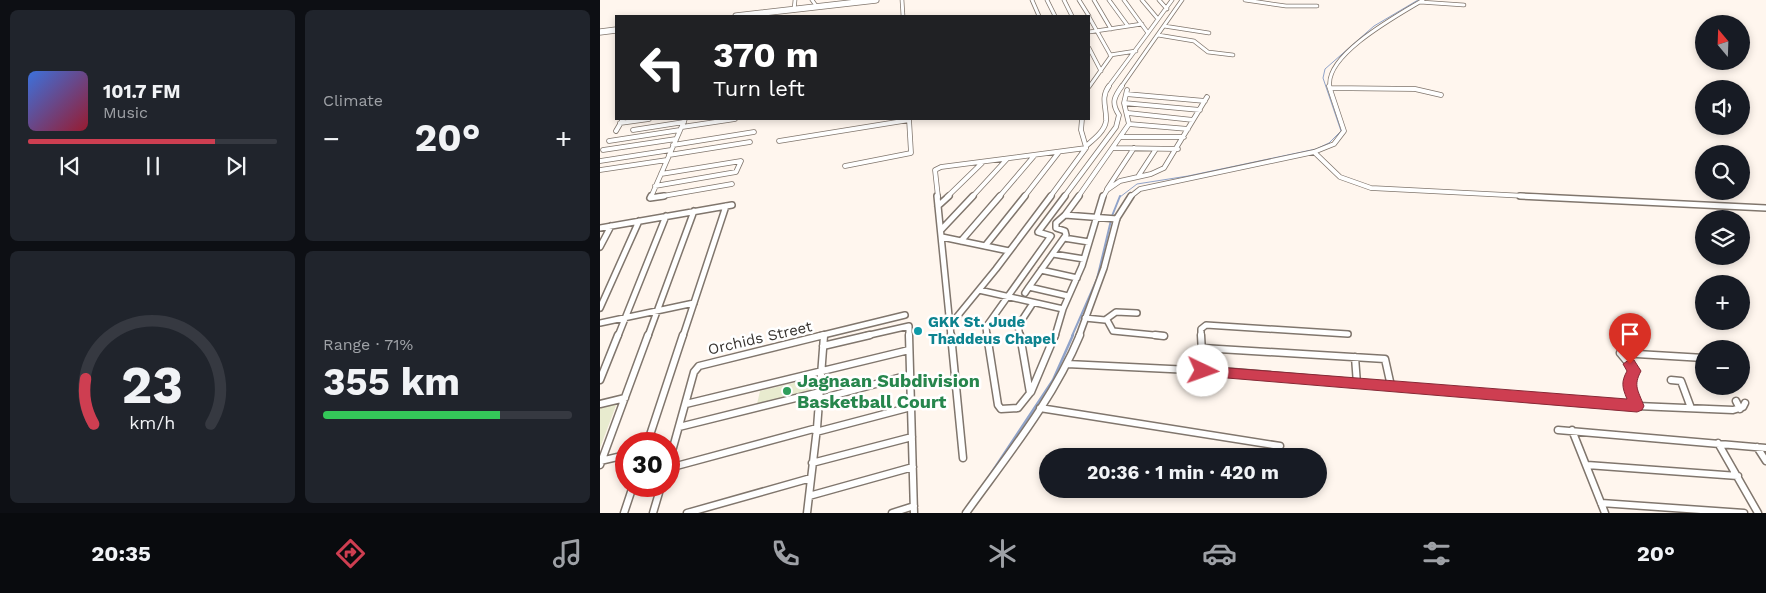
<!DOCTYPE html>
<html lang="en">
<head>
<meta charset="utf-8">
<style>
  :root { --surface:#171b24; --page:#20242c; --text:#f1f3f6; --muted:#9ea1a6; --line:#363941; --accent:#ce3e51 }
  body { margin:0; font-family:"Work Sans",sans-serif; background:var(--page); color:var(--text); height:100vh; display:flex; flex-direction:column; font-size:19px; white-space:nowrap }
  * { box-sizing:border-box; margin:0 }
  p { font-size:16px; color:var(--muted) }
  .icon { flex:none; width:28px; height:28px; fill:none; stroke:currentColor; stroke-width:2; stroke-linecap:round; stroke-linejoin:round }
  .map { position:relative; flex:1; overflow:hidden }
  .sheet { display:flex; flex-direction:column; gap:10px; padding:10px; background:#0d0f14; width:600px }
  .sheet>* { flex:none }
  .top-card { position:absolute; left:15px; top:15px; width:475px; height:105px; border-radius:0px; box-shadow:0 2px 8px #0003; background:#202124; color:#fff; overflow:hidden }
  .needle { width:32px; rotate:341deg }
  .tools { position:absolute; left:1095px; top:15px; display:grid; gap:10px }
  .tools a { display:grid; place-items:center; width:55px; height:55px; border-radius:50%; background:var(--surface); box-shadow:0 2px 8px #0003; font-size:25px }
  .speed { position:absolute; left:15px; top:432px; display:flex; gap:10px; font-size:25px; font-weight:700; text-align:center }
  .speed>* { display:grid; place-content:center; width:65px; height:65px; border-radius:50%; background:var(--surface); box-shadow:0 2px 8px #0003; line-height:1 }
  .speed .limit { border:8px solid #d22; background:#fff; color:#111 }
  .pin { position:absolute; display:grid; place-items:center; width:42px; height:42px; color:#fff; margin:-51px -21px; border-radius:50% 50% 50% 0; rotate:-45deg; box-shadow:0 0 5px #0007 }
  .pin .icon { rotate:45deg }
  .me { position:absolute; width:55px; margin:-28px; rotate:93deg; stroke-linejoin:round; filter:drop-shadow(0 0 4px #0008) }
  .turn { display:flex; align-items:center; gap:18px; height:105px; padding:0 15px; font-size:22px }
  .turn .icon { width:65px; height:65px; stroke-width:2.5 }
  .turn b { display:block; font-size:35px; line-height:42px }
  .big { font-size:38px; font-weight:700; line-height:1.1 }
  .sheet .tile { flex:1; display:flex; flex-direction:column; justify-content:center; gap:8px; min-width:0; padding:0 18px; border-radius:8px; background:var(--page) }
  .sheet .dial { align-items:center; gap:0 }
  .dial svg { height:130px; overflow:visible; fill:none; stroke:var(--line); stroke-width:7; stroke-linecap:round; text-anchor:middle }
  .dial text { fill:var(--text); stroke:none }
  .song { display:flex; align-items:center; gap:15px }
  .cover { width:60px; height:60px; border-radius:8px; background:linear-gradient(135deg,hsl(220 70% 55%),hsl(350 70% 35%)) }
  .played { height:5px; border-radius:2px; background:linear-gradient(90deg,var(--accent) 75%,var(--line) 75%) }
  .keys { display:flex; justify-content:space-around; direction:ltr }
  .heat { display:flex; justify-content:space-between; align-items:center; font-size:28px; direction:ltr }
  .charge { height:8px; border-radius:4px; background:linear-gradient(90deg,#34c759 71%,var(--line) 0) }
  .sheet .tiles { flex:1; display:grid; gap:10px; grid-template-columns:repeat(2,1fr) }
  .trip { position:absolute; left:439px; top:448px; width:288px; height:50px; border-radius:25px; background:var(--surface); box-shadow:0 2px 8px #0003; font-weight:700; line-height:50px; text-align:center }
  .tab-bar { display:flex; height:80px; justify-content:space-around; align-items:center; background:#090b0e; color:var(--muted) }
  .tab-bar .icon { width:35px; height:35px }
  .tab-bar .on { color:var(--accent) }
  .tab-bar b { font-size:22px; color:var(--text) }
  main { display:flex; flex:1; min-height:0 }
  .map>svg:first-child { display:block }
</style>
</head>
<body>
<main>
<section class="sheet">
<div class="tiles">
<div class="tile">
<div class="song"><i class="cover"></i><div><b>101.7 FM</b><p>Music</p></div></div>
<div class="played"></div>
<div class="keys"><svg class="icon" aria-label="previous" viewBox="0 0 24 24"><path d="M18 5L8 12l10 7zM5 5v14"/></svg><svg class="icon" aria-label="pause" viewBox="0 0 24 24"><path d="M8 5v14M16 5v14"/></svg><svg class="icon" aria-label="next" viewBox="0 0 24 24"><path d="M6 5l10 7-10 7zM19 5v14"/></svg></div>
</div>
<div class="tile"><p>Climate</p>
<div class="heat"><a>−</a><b class="big">20°</b><a>+</a></div>
</div>
<div class="tile dial"><svg viewBox="0 0 100 80">
<path d="M14 69A42 42 0 1 1 86 69"/>
<path d="M14 69A42 42 0 0 1 9 41" stroke="#ce3e51"/>
<text x="50" y="56" font-size="32" font-weight="700">23</text>
<text x="50" y="72" font-size="11">km/h</text>
</svg></div>
<div class="tile"><p>Range · 71%</p><b class="big">355 km</b><div class="charge"></div></div>
</div>
</section>
<div class="map">
<svg width="1166" height="513" viewBox="0 0 1166 513">
  <rect width="100%" height="100%" fill="#fff6ee"/>
  <path fill="#e8ebcf" d="M 215,378 L 215,390 L 157,404 L 160,391 Z
    M 17,403 L 0,448 L 0,407 Z"/>
  <g fill="none" stroke-linecap="round" stroke-linejoin="round">
    <path stroke="#90a3c9" stroke-width="1" d="M 520,197 L 537,184 L 588,176 L 716,149 L 729,143 L 741,131 L 723,78 L 725,69 L 774,26 L 818,0"/>
    <path stroke="#90a3c9" stroke-width="2" d="M 472,336 L 497,279 L 512,216 L 520,196"/>
    <path stroke="#90a3c9" stroke-width="2.5" d="M 386,481 L 453,380 L 473,335"/>
    <defs>
      <path id="street-far3" d="M 212,0 L 217,7
        M 302,0 L 303,16
        M 432,0 L 439,16
        M 447,0 L 455,16
        M 464,0 L 472,16
        M 479,0 L 489,16
        M 494,0 L 511,29
        M 509,0 L 528,26
        M 542,0 L 558,19
        M 559,0 L 567,9
        M 645,0 L 686,6 L 717,6
        M 820,2 L 864,5
        M 194,10 L 195,0
        M 489,17 L 511,56 L 489,87
        M 564,26 L 609,33
        M 489,32 L 542,24
        M 548,33 L 572,0
        M 558,35 L 594,41 L 608,52 L 633,55
        M 489,48 L 501,71
        M 510,55 L 536,51
        M 508,87 L 548,33 L 524,0
        M 521,87 L 582,0
        M 730,87 C 724,55 798,15 823,0"/>
      <path id="street-far2" d="M 730,88 L 815,89 L 841,95
        M 526,94 L 605,101
        M 524,103 L 600,110
        M 528,113 L 593,120
        M 482,119 L 481,130 L 486,147
        M 20,123 L 49,119
        M 529,124 L 588,129
        M 82,127 L 135,119
        M 33,130 L 84,122
        M 16,131 L 23,119
        M 521,137 L 584,137
        M 9,141 L 80,130
        M 179,141 L 309,120
        M 73,145 L 154,132
        M 486,146 C 493,140 505,131 506,121 C 507,108 500,98 509,86
        M 514,148 L 578,149
        M 3,150 L 76,139
        M 714,152 L 740,177 L 771,188 L 945,197
        M 69,155 L 150,142
        M 0,161 L 71,150
        M 245,166 L 311,153 L 309,119
        M 0,170 L 67,160
        M 539,175 L 556,149
        M 55,186 L 136,172 L 141,161 L 61,174
        M 507,189 L 534,148
        M 51,197 L 85,119
        M 57,197 L 132,184
        M 338,197 L 335,170 L 341,167 L 486,148
        M 347,197 L 382,163
        M 372,197 L 407,159
        M 399,197 L 434,156
        M 424,197 L 459,152
        M 450,197 L 486,148
        M 464,197 L 516,127 L 519,115 C 511,103 514,97 522,86
        M 478,197 L 529,124 L 524,103 L 527,90
        M 503,197 L 507,190 L 520,181 L 551,174 L 564,168 L 607,97
        M 530,197 L 540,189 L 714,152 L 734,144 L 744,131 L 729,86"/>
      <path id="street-far1" d="M 51,196 L 50,198 L 64,196
        M 337,196 L 351,336
        M 920,196 L 1166,208
        M 338,206 L 349,196
        M 465,215 L 517,219
        M 0,228 L 132,205
        M 341,230 L 373,196
        M 342,237 L 409,251
        M 464,238 L 489,242
        M 361,241 L 400,196
        M 385,246 L 425,196
        M 0,247 L 11,226
        M 453,254 L 484,259
        M 441,270 L 477,278
        M 379,290 L 463,309 L 482,266 L 503,196
        M 425,293 L 429,287
        M 468,296 L 429,287 L 466,235 L 465,231 L 456,228 L 456,223 L 465,215 L 479,196
        M 0,308 L 39,221
        M 485,318 L 505,320 L 516,312 L 537,313
        M 507,320 L 513,331 L 564,336
        M 0,323 L 94,303
        M 351,324 L 396,269 L 451,196
        M 18,336 L 66,216
        M 48,336 L 94,211
        M 83,336 L 126,206
        M 219,336 L 305,315
        M 265,336 L 309,326 L 309,336
        M 387,336 L 386,327 L 451,236 L 438,232 L 465,196
        M 420,336 L 418,326 L 433,303
        M 455,336 L 463,309
        M 479,336 L 504,268 L 517,218 L 531,196
        M 601,336 L 601,329 L 606,325 L 748,334"/>
      <path id="street" d="M 309,335 L 314,513
        M 351,335 L 363,458
        M 387,335 L 398,405 L 401,409 L 418,408 L 430,393 L 420,335
        M 555,335 L 564,336
        M 601,335 L 603,371
        M 223,346 L 270,335
        M 602,348 L 785,359 L 791,386
        M 1020,353 L 1104,358
        M 1020,353 L 1034,370 L 1029,384 L 1037,406
        M 755,357 L 757,384
        M 467,364 L 632,372 L 1037,406 L 1133,410 L 1143,407 L 1145,403
        M 0,380 L 18,335
        M 1071,380 L 1081,381 L 1091,408
        M 431,392 L 455,335
        M 220,399 L 309,375
        M 1136,401 L 1140,409
        M 0,404 L 25,398
        M 86,404 L 309,350
        M 440,408 L 680,446
        M 79,427 L 220,392
        M 958,430 L 1166,448
        M 972,430 L 1005,513
        M 216,432 L 311,407
        M 1118,443 L 1158,513
        M 47,444 L 83,335
        M 1157,447 L 1166,461
        M 0,461 L 26,455
        M 69,462 L 94,372 L 99,366 L 224,335
        M 212,463 L 312,437
        M 0,465 L 48,335
        M 987,465 L 1138,476
        M 69,468 L 217,428
        M 209,496 L 313,467
        M 1001,503 L 1144,513
        M 24,513 L 33,486
        M 53,513 L 61,486
        M 87,513 L 211,478
        M 207,513 L 217,428 L 224,336
        M 292,513 L 314,506
        M 366,513 C 407,456 453,400 480,335"/>
      <path id="highway" d="M 136,16 L 276,0
        M 0,32 L 16,30"/>
    </defs>
    <use href="#street-far3" stroke="#80766d" stroke-width="4.5"/>
    <use href="#street-far2" stroke="#80766d" stroke-width="5.5"/>
    <use href="#street-far1" stroke="#80766d" stroke-width="8"/>
    <use href="#street" stroke="#80766d" stroke-width="9"/>
    <use href="#highway" stroke="#80766d" stroke-width="7"/>
    <use href="#street-far3" stroke="#fff" stroke-width="3"/>
    <use href="#street-far2" stroke="#fff" stroke-width="4"/>
    <use href="#street-far1" stroke="#fff" stroke-width="5"/>
    <use href="#street" stroke="#fff" stroke-width="6"/>
    <use href="#highway" stroke="#fff" stroke-width="5.5"/>
  </g>
  <path fill="#ce3e51" stroke="#862835" d="M 1030,359 L 1034,360 L 1041,371 C 1033,386 1038,390 1044,406 L 1042,410 L 1037,412 L 603,376 L 598,375 L 596,371 L 598,367 L 603,366 L 1027,399 C 1022,387 1021,382 1027,371 L 1023,364 Z"/>
  <circle fill="#0f9aa8" stroke="#fff" stroke-width="2" cx="318" cy="331" r="5"/>
  <circle fill="#2e9e5b" stroke="#fff" stroke-width="2" cx="187" cy="391" r="5"/>
  <g text-anchor="middle" stroke-width="5" stroke-linejoin="round" paint-order="stroke">
    <g font-size="15" font-weight="bold" fill="#0d838f" stroke="#fff" text-anchor="start">
      <text x="328" y="327">GKK St. Jude<tspan x="328" dy="17">Thaddeus Chapel</tspan></text>
    </g>
    <g font-size="15" fill="#36322e" stroke="#fff">
      <text transform="translate(160 338) rotate(-13)" y="5">Orchids Street</text>
    </g>
    <g font-size="18" font-weight="bold" fill="#27864d" stroke="#fff" text-anchor="start">
      <text x="197" y="387">Jagnaan Subdivision<tspan x="197" dy="21">Basketball Court</tspan></text>
    </g>
  </g>
</svg>
<div class="tools">
<a><svg class="needle" viewBox="-14 -14 28 28"><path d="M0-13l5 13h-10z" fill="#e53935"/><path d="M0 13l5-13h-10z" fill="#9ea1a6"/></svg></a>
<a><svg class="icon" aria-label="sound" viewBox="0 0 24 24"><path d="M4 9h4l5-4v14l-5-4H4zM17 9q2 3 0 6"/></svg></a>
<a><svg class="icon" aria-label="search" viewBox="0 0 24 24"><circle cx="10" cy="10" r="6"/><path d="M15 15l6 6"/></svg></a>
<a><svg class="icon" aria-label="layers" viewBox="0 0 24 24"><path d="M12 4l9 5-9 5-9-5zM3 14l9 5 9-5"/></svg></a>
<a>+</a>
<a>−</a>
</div>
<div class="speed"><div class="limit">30</div></div>
<div class="pin" style="left:1030px;top:364px;background:#d93025"><svg class="icon" aria-label="arrive" viewBox="0 0 24 24"><path d="M6 21V4h12l-3 4 3 4H6"/></svg></div>
<svg class="me" style="left:603px;top:371px" viewBox="-20 -20 40 40"><circle r="19" fill="#fff"/><path d="M0-13L10 11 0 6-10 11z" fill="#ce3e51"/></svg>
<div class="trip">20:36 · 1 min · 420 m</div>
<div class="top-card">
<div class="turn"><svg class="icon" aria-label="left" viewBox="0 0 24 24"><path d="M17 20v-9H6M10 6l-5 5 5 5"/></svg><div><b>370 m</b>Turn left</div></div>
</div>
</div>
</main>
<nav class="tab-bar">
<b>20:35</b>
<svg class="icon on" aria-label="directions" viewBox="0 0 24 24"><path d="M12 3l9 9-9 9-9-9zM9 14v-3h6M13 9l2 2-2 2"/></svg>
<svg class="icon" aria-label="music" viewBox="0 0 24 24"><path d="M9 18V5l10-2v13"/><circle cx="6" cy="18" r="3"/><circle cx="16" cy="16" r="3"/></svg>
<svg class="icon" aria-label="phone" viewBox="0 0 24 24"><path d="M5 4h4l2 5-3 2q2 4 5 5l2-3 5 2v4C11 20 4 13 5 4z"/></svg>
<svg class="icon" aria-label="climate" viewBox="0 0 24 24"><path d="M12 3v18M4 7l16 10M4 17L20 7"/></svg>
<svg class="icon" aria-label="car" viewBox="0 0 24 24"><path d="M5 17H2v-5l4-1 3-4h7l3 4 3 1v5h-3M9 17h6M6 11h13"/><circle cx="7" cy="17" r="2"/><circle cx="17" cy="17" r="2"/></svg>
<svg class="icon" aria-label="filters" viewBox="0 0 24 24"><path d="M4 7h16M4 17h16"/><circle cx="9" cy="7" r="2"/><circle cx="15" cy="17" r="2"/></svg>
<b>20°</b>
</nav>
</body>
</html>
